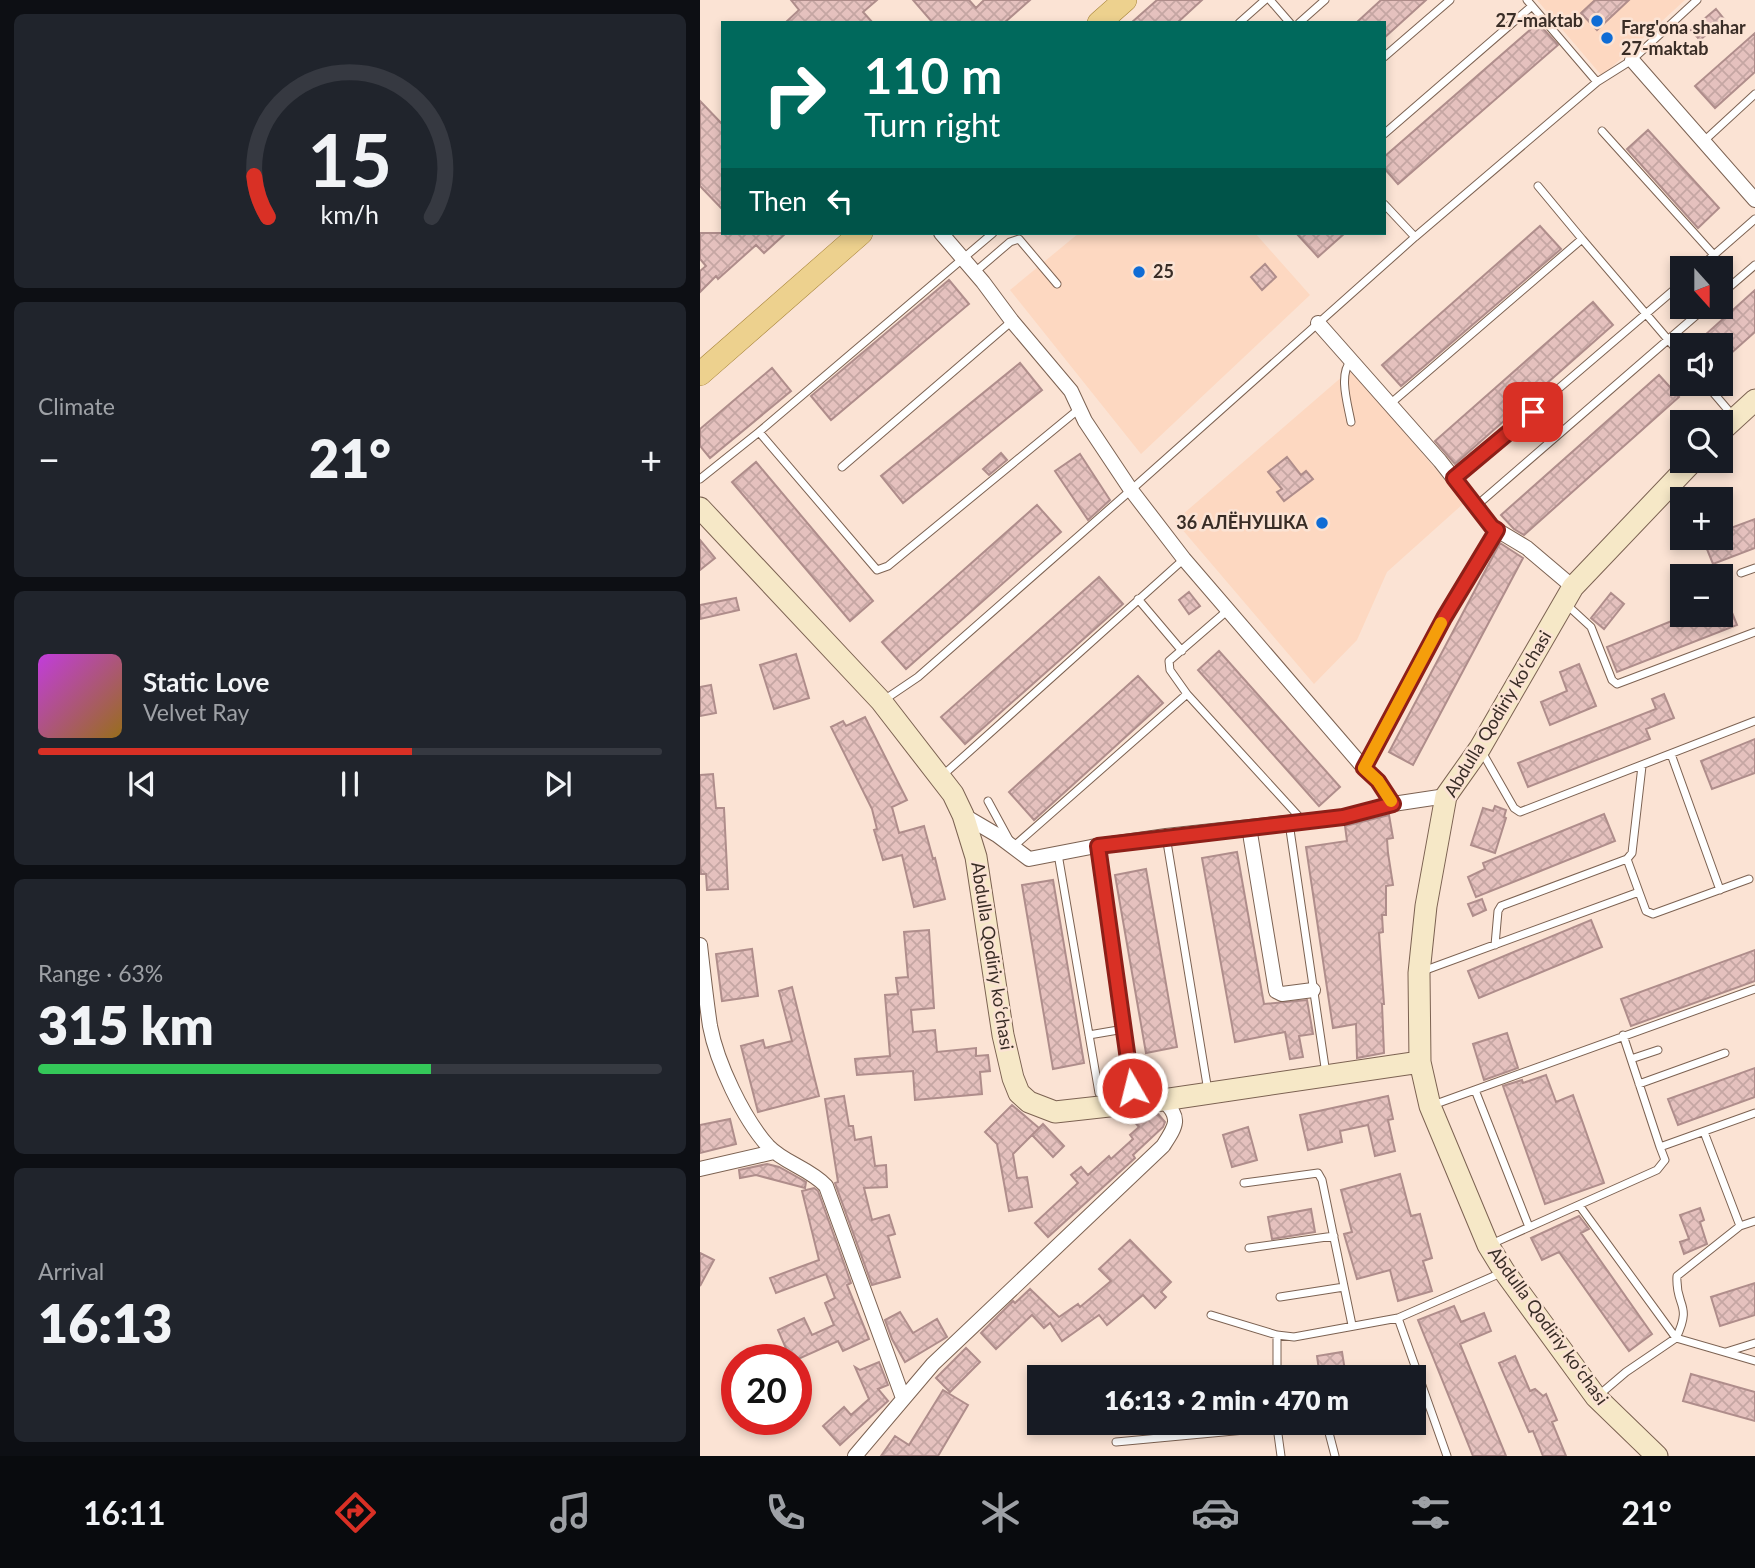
<!DOCTYPE html>
<html lang="en">
<head>
<meta charset="utf-8">
<style>
  :root { --surface:#171b24; --page:#20242c; --text:#f1f3f6; --muted:#9ea1a6; --line:#363941; --accent:#d93025 }
  body { margin:0; font-family:Lato,sans-serif; background:var(--page); color:var(--text); height:100vh; display:flex; flex-direction:column; font-size:26px; white-space:nowrap }
  * { box-sizing:border-box; margin:0 }
  p { font-size:23px; color:var(--muted) }
  .icon { flex:none; width:38px; height:38px; fill:none; stroke:currentColor; stroke-width:2; stroke-linecap:round; stroke-linejoin:round }
  .map { position:relative; flex:1; overflow:hidden }
  .sheet { display:flex; flex-direction:column; gap:14px; padding:14px; background:#0d0f14; width:700px }
  .sheet>* { flex:none }
  .banner { position:absolute; left:21px; top:21px; width:665px; height:214px; border-radius:0px; box-shadow:0 4px 10px #0003; background:#00695c; color:#fff; overflow:hidden }
  .needle { width:46px; rotate:159deg }
  .fabs { position:absolute; left:970px; top:256px; display:grid; gap:14px }
  .fabs a { display:grid; place-items:center; width:63px; height:63px; border-radius:0px; background:var(--surface); box-shadow:0 4px 10px #0003; font-size:35px }
  .speed { position:absolute; left:21px; top:1344px; display:flex; gap:14px; font-size:35px; font-weight:700; text-align:center }
  .speed>* { display:grid; place-content:center; width:91px; height:91px; border-radius:50%; background:var(--surface); box-shadow:0 4px 10px #0003; line-height:1 }
  .speed .limit { border:10px solid #d22; background:#fff; color:#111 }
  .pin { position:absolute; display:grid; place-items:center; width:60px; height:60px; color:#fff; margin:-30px; border-radius:14px; box-shadow:0 4px 10px #0006 }
  .me { position:absolute; width:77px; margin:-38px; rotate:352deg; stroke-linejoin:round; filter:drop-shadow(0 0 5px #0008) }
  .turn { display:flex; align-items:center; gap:24px; height:147px; padding:0 28px; font-size:32px }
  .turn .icon { width:91px; height:91px; stroke-width:2.5 }
  .turn b { display:block; font-size:49px; line-height:60px }
  .then { display:flex; align-items:center; height:66px; padding:0 28px; background:#0003; gap:14px; font-size:26px }
  .big { font-size:52px; font-weight:800; line-height:1.1 }
  .sheet .card { flex:1; display:flex; flex-direction:column; justify-content:center; gap:10px; min-width:0; padding:0 24px; border-radius:10px; background:var(--page) }
  .sheet .dial { align-items:center; gap:0 }
  .dial svg { height:182px; overflow:visible; fill:none; stroke:var(--line); stroke-width:7; stroke-linecap:round; text-anchor:middle }
  .dial text { fill:var(--text); stroke:none }
  .song { display:flex; align-items:center; gap:21px }
  .cover { width:84px; height:84px; border-radius:10px; background:linear-gradient(135deg,hsl(290 70% 55%),hsl(40 70% 35%)) }
  .played { height:7px; border-radius:4px; background:linear-gradient(90deg,var(--accent) 60%,var(--line) 60%) }
  .keys { display:flex; justify-content:space-around; direction:ltr }
  .heat { display:flex; justify-content:space-between; align-items:center; font-size:38px; direction:ltr }
  .charge { height:10px; border-radius:5px; background:linear-gradient(90deg,#34c759 63%,var(--line) 0) }
  .trip { position:absolute; left:327px; top:1365px; width:399px; height:70px; border-radius:0px; background:var(--surface); box-shadow:0 4px 10px #0003; font-weight:800; line-height:70px; text-align:center }
  .dock { display:flex; height:112px; justify-content:space-around; align-items:center; background:#090b0e; color:var(--muted) }
  .dock .icon { width:49px; height:49px }
  .dock .active { color:var(--accent) }
  .dock b { font-size:32px; color:var(--text) }
  main { display:flex; flex:1; min-height:0 }
  .map>svg:first-child { display:block }
</style>
</head>
<body>
<main>
<section class="sheet">
<div class="card dial"><svg viewBox="0 0 100 80">
<path d="M14 69A42 42 0 1 1 86 69"/>
<path d="M14 69A42 42 0 0 1 8 51" stroke="#d93025"/>
<text x="50" y="56" font-size="32" font-weight="700">15</text>
<text x="50" y="72" font-size="11">km/h</text>
</svg></div>
<div class="card"><p>Climate</p>
<div class="heat"><a>−</a><b class="big">21°</b><a>+</a></div>
</div>
<div class="card">
<div class="song"><i class="cover"></i><div><b>Static Love</b><p>Velvet Ray</p></div></div>
<div class="played"></div>
<div class="keys"><svg class="icon" aria-label="previous" viewBox="0 0 24 24"><path d="M18 5L8 12l10 7zM5 5v14"/></svg><svg class="icon" aria-label="pause" viewBox="0 0 24 24"><path d="M8 5v14M16 5v14"/></svg><svg class="icon" aria-label="next" viewBox="0 0 24 24"><path d="M6 5l10 7-10 7zM19 5v14"/></svg></div>
</div>
<div class="card"><p>Range · 63%</p><b class="big">315 km</b><div class="charge"></div></div>
<div class="card"><p>Arrival</p><b class="big">16:13</b></div>
</section>
<div class="map">
<svg width="1055" height="1456" viewBox="0 0 1055 1456">
  <defs>
    <pattern id="building-cross-hatch" width="8" height="8" patternUnits="userSpaceOnUse" patternTransform="scale(1.75)"><rect width="8" height="8" fill="#e5c1be"/><path d="M0 0l8 8M0 8l8-8" fill="none" stroke="#c5a6a3"/></pattern>
  </defs>
  <rect width="100%" height="100%" fill="#fbe3d4"/>
  <path fill="#fdd8c1" d="M 837,0 L 985,0 L 902,76 Z
    M 379,233 L 555,233 L 610,295 L 441,454 L 310,290 Z
    M 651,369 L 764,503 L 687,572 L 657,640 L 614,684 L 475,521 Z"/>
  <path fill="url(#building-cross-hatch)" stroke="#af8d8b" stroke-width="2" d="M 91,0 L 177,0 L 163,12 L 173,23 L 85,23 L 99,10 Z
    M 213,0 L 269,0 L 276,8 L 284,0 L 330,0 L 304,23 L 233,23 Z
    M 457,0 L 502,0 L 477,23 L 431,23 Z
    M 681,0 L 726,0 L 684,38 L 684,23 L 656,23 Z
    M 895,0 L 929,0 L 897,30 L 881,13 Z
    M 1016,9 L 1024,19 L 1000,40 L 991,30 Z
    M 838,23 L 858,45 L 698,184 L 684,168 L 684,157 Z
    M 1055,33 L 1055,72 L 1015,108 L 995,86 Z
    M 0,101 L 23,125 L 23,210 L 0,186 Z
    M 948,130 L 1019,208 L 998,228 L 927,149 Z
    M 840,226 L 861,249 L 701,386 L 682,365 Z
    M 0,233 L 86,233 L 64,253 L 56,245 L 18,279 L 16,276 L 0,292 L 0,271 L 6,266 L 0,259 Z
    M 596,233 L 645,233 L 618,257 Z
    M 565,264 L 576,277 L 562,290 L 551,277 Z
    M 249,280 L 269,304 L 131,420 L 111,396 Z
    M 1055,290 L 1055,332 L 1020,363 L 1020,345 L 994,345 Z
    M 893,302 L 913,325 L 755,464 L 735,441 Z
    M 320,363 L 342,390 L 203,503 L 181,476 Z
    M 72,368 L 91,391 L 10,458 L 0,446 L 0,429 Z
    M 959,375 L 979,397 L 824,535 L 814,529 L 801,515 Z
    M 301,453 L 307,460 L 289,475 L 283,469 Z
    M 380,454 L 410,500 L 388,520 L 355,471 Z
    M 587,457 L 601,475 L 606,471 L 613,479 L 584,501 L 577,492 L 582,489 L 568,472 Z
    M 56,462 L 173,601 L 150,621 L 32,482 Z
    M 337,505 L 361,532 L 206,669 L 182,642 Z
    M 1055,519 L 1055,548 L 1013,564 L 1002,537 L 1020,537 L 1020,532 Z
    M 0,540 L 15,558 L 0,570 Z
    M 800,543 L 823,558 L 713,765 L 689,752 Z
    M 399,577 L 423,604 L 265,744 L 241,717 Z
    M 1021,585 L 1037,625 L 917,672 L 907,647 L 989,614 L 1020,614 Z
    M 489,592 L 500,606 L 489,614 L 479,600 Z
    M 911,593 L 924,604 L 904,629 L 891,618 Z
    M 36,598 L 39,610 L 0,619 L 0,605 Z
    M 519,651 L 640,787 L 619,806 L 498,670 Z
    M 96,654 L 109,698 L 74,709 L 60,665 Z
    M 879,664 L 896,706 L 850,725 L 841,702 L 867,691 L 860,672 Z
    M 438,676 L 463,703 L 334,820 L 309,792 Z
    M 11,685 L 16,713 L 0,716 L 0,687 Z
    M 964,694 L 974,718 L 946,729 L 950,739 L 828,787 L 818,763 L 956,709 L 952,699 Z
    M 165,717 L 207,800 L 192,807 L 199,833 L 224,826 L 233,859 L 235,858 L 245,899 L 214,907 L 202,855 L 183,860 L 174,830 L 177,829 L 172,809 L 131,727 L 143,721 L 146,726 Z
    M 1055,739 L 1055,773 L 1012,789 L 1001,761 Z
    M 13,774 L 16,808 L 24,808 L 28,889 L 7,890 L 6,874 L 1,874 L 0,866 L 0,775 Z
    M 795,806 L 806,810 L 804,817 L 806,818 L 795,853 L 771,845 L 783,808 L 793,811 Z
    M 904,814 L 915,841 L 776,897 L 768,877 L 785,869 L 783,863 Z
    M 689,815 L 693,838 L 687,839 L 688,853 L 693,885 L 686,886 L 686,915 L 682,915 L 683,932 L 679,933 L 684,1004 L 682,1004 L 684,1053 L 657,1058 L 656,1024 L 633,1028 L 606,847 L 647,841 L 645,826 Z
    M 537,852 L 564,1004 L 607,1000 L 613,1034 L 599,1036 L 603,1057 L 590,1059 L 585,1032 L 535,1042 L 502,858 Z
    M 446,869 L 477,1047 L 446,1053 L 415,875 Z
    M 353,880 L 384,1063 L 353,1069 L 322,885 Z
    M 782,899 L 786,910 L 773,916 L 768,904 Z
    M 891,920 L 902,947 L 779,998 L 768,971 Z
    M 229,930 L 234,1008 L 211,1010 L 213,1032 L 235,1030 L 237,1052 L 276,1048 L 276,1056 L 288,1055 L 290,1071 L 280,1072 L 282,1094 L 215,1100 L 213,1071 L 157,1075 L 155,1059 L 190,1056 L 185,995 L 198,994 L 196,978 L 208,977 L 204,932 Z
    M 52,949 L 58,996 L 22,1001 L 16,954 Z
    M 1055,950 L 1055,981 L 931,1026 L 921,999 Z
    M 92,987 L 119,1096 L 58,1112 L 41,1046 L 63,1040 L 65,1048 L 92,1041 L 79,991 Z
    M 807,1033 L 818,1068 L 784,1080 L 773,1044 Z
    M 1055,1068 L 1055,1097 L 978,1125 L 968,1099 Z
    M 846,1075 L 856,1102 L 873,1095 L 904,1183 L 845,1204 L 803,1086 L 822,1080 L 823,1083 Z
    M 144,1096 L 149,1126 L 153,1126 L 155,1140 L 171,1137 L 175,1166 L 186,1165 L 187,1187 L 164,1188 L 172,1220 L 189,1215 L 195,1234 L 188,1236 L 200,1277 L 172,1285 L 135,1183 L 138,1182 L 125,1099 Z
    M 688,1096 L 693,1119 L 688,1120 L 695,1151 L 675,1156 L 668,1125 L 640,1131 L 642,1142 L 608,1150 L 600,1115 Z
    M 312,1105 L 339,1128 L 313,1154 L 317,1178 L 327,1177 L 332,1207 L 309,1211 L 297,1144 L 285,1132 Z
    M 458,1114 L 465,1122 L 463,1127 L 433,1155 L 435,1158 L 348,1237 L 335,1223 L 378,1183 L 371,1175 L 381,1167 L 388,1175 L 409,1156 L 411,1159 L 433,1139 L 430,1135 L 439,1127 L 433,1120 L 437,1116 Z
    M 30,1119 L 36,1144 L 0,1153 L 0,1125 Z
    M 343,1124 L 364,1146 L 353,1157 L 332,1135 Z
    M 548,1127 L 557,1160 L 532,1167 L 523,1135 Z
    M 67,1164 L 79,1167 L 106,1182 L 105,1188 L 56,1175 L 40,1178 L 39,1170 Z
    M 700,1174 L 711,1216 L 720,1214 L 732,1258 L 723,1261 L 732,1291 L 698,1301 L 690,1270 L 657,1279 L 644,1234 L 652,1232 L 641,1190 Z
    M 114,1188 L 118,1191 L 151,1283 L 147,1285 L 169,1339 L 143,1351 L 138,1341 L 96,1360 L 91,1360 L 78,1330 L 104,1318 L 112,1335 L 134,1325 L 125,1303 L 135,1298 L 126,1274 L 76,1293 L 70,1278 L 119,1260 L 102,1191 Z
    M 1000,1208 L 1004,1220 L 1000,1222 L 1007,1244 L 984,1254 L 980,1242 L 989,1239 L 980,1215 Z
    M 611,1209 L 615,1232 L 572,1239 L 568,1217 Z
    M 879,1216 L 889,1229 L 881,1233 L 952,1334 L 929,1351 L 859,1252 L 842,1260 L 831,1238 Z
    M 430,1240 L 471,1282 L 461,1292 L 466,1297 L 455,1308 L 443,1295 L 407,1325 L 399,1315 L 362,1341 L 350,1323 L 344,1328 L 332,1315 L 296,1349 L 281,1333 L 313,1301 L 315,1303 L 330,1289 L 359,1317 L 378,1304 L 380,1307 L 411,1281 L 399,1269 Z
    M 0,1253 L 14,1260 L 0,1286 Z
    M 1055,1283 L 1055,1315 L 1020,1326 L 1011,1297 Z
    M 754,1306 L 761,1322 L 784,1313 L 791,1331 L 760,1344 L 806,1456 L 773,1456 L 718,1320 Z
    M 200,1312 L 213,1333 L 237,1319 L 247,1337 L 205,1362 L 192,1339 L 185,1320 Z
    M 266,1348 L 280,1362 L 250,1392 L 236,1378 Z
    M 642,1352 L 646,1377 L 620,1377 L 617,1356 Z
    M 815,1356 L 830,1391 L 835,1389 L 843,1396 L 846,1394 L 857,1420 L 852,1422 L 866,1456 L 843,1456 L 833,1431 L 829,1432 L 799,1363 Z
    M 179,1362 L 188,1385 L 178,1389 L 188,1401 L 140,1445 L 123,1426 L 144,1407 L 151,1415 L 169,1399 L 155,1367 L 160,1370 Z
    M 991,1374 L 1055,1392 L 1055,1421 L 983,1401 Z
    M 243,1390 L 268,1405 L 238,1456 L 181,1456 L 195,1436 L 209,1445 Z"/>
  <g fill="none" stroke-linecap="round" stroke-linejoin="round">
    <defs>
      <path id="lane" d="M 570,0 L 590,23
        M 827,0 L 897,82
        M 539,23 L 565,0
        M 599,23 L 625,0
        M 684,57 L 750,0
        M 902,131 L 1014,255
        M 684,134 L 832,6
        M 1005,140 L 1055,94
        M 838,186 L 882,239
        M 684,204 L 715,237
        M 999,268 L 1055,219
        M 275,272 L 310,242 L 319,239 L 357,284
        M 1020,295 L 1055,265
        M 1005,383 L 1034,417
        M 690,404 L 882,239 L 982,356
        M 651,422 C 648,405 638,374 651,361
        M 59,432 L 177,570 L 188,566 L 379,409
        M 142,467 L 312,321
        M 754,478 L 982,283
        M 0,479 L 59,432 L 293,233
        M 776,506 L 1007,306
        M 1041,573 L 1055,568
        M 438,599 L 482,651
        M 867,605 L 891,627 L 912,680 L 917,684 L 1055,632
        M 487,694 L 470,670 L 469,661 L 528,610
        M 184,700 L 218,677 L 431,490 L 715,237 L 897,82 L 932,60 L 997,0
        M 782,752 L 814,808 L 820,812 L 1055,721
        M 971,754 L 1020,890
        M 664,768 L 744,618 L 797,531
        M 242,776 L 484,559
        M 288,801 L 313,847 L 487,694 L 603,821
        M 589,823 L 626,1074
        M 466,836 L 508,1091
        M 358,854 L 399,1093 L 432,1088 L 398,846
        M 927,859 L 939,892
        M 795,945 L 798,911 L 801,906 L 927,859 L 932,853 L 942,766
        M 723,971 L 939,892 L 946,911 L 953,914 L 1049,879
        M 389,1035 L 424,1029
        M 923,1035 L 960,1147 L 1055,1113
        M 931,1059 L 958,1050
        M 939,1084 L 1025,1053
        M 775,1090 L 829,1227
        M 733,1105 L 1055,989
        M 1004,1132 L 1040,1226 L 1055,1221
        M 544,1183 L 618,1173 L 622,1180 L 652,1325
        M 879,1205 L 976,1338 C 993,1303 975,1307 977,1276 L 1040,1226
        M 789,1245 L 957,1170 L 965,1160 L 960,1147
        M 549,1248 L 634,1236
        M 580,1297 L 644,1287
        M 511,1315 L 577,1335 L 594,1337 L 698,1318
        M 1026,1352 L 1055,1343
        M 577,1377 L 577,1335
        M 899,1395 L 926,1372 L 976,1338 L 1055,1361
        M 416,1442 L 577,1427 L 577,1423
        M 581,1456 L 577,1427 L 623,1424 L 628,1429 L 635,1456
        M 747,1456 L 698,1318 L 801,1273"/>
      <path id="street" d="M 932,60 L 1055,200
        M 241,233 L 283,282 L 312,321 L 371,391 L 385,421 L 431,490 L 484,559 L 664,768 L 678,781 L 693,804 L 746,796
        M 618,323 L 740,461 L 792,527 L 827,548 L 873,587
        M 263,815 L 297,835 L 329,859 L 391,847 L 466,836 L 643,817 L 693,804
        M 549,827 L 576,991 L 582,994 L 613,990
        M 0,945 C 3,972 6,999 10,1026 C 17,1063 43,1118 68,1146 C 84,1163 109,1168 126,1186 L 203,1398
        M 0,1169 L 74,1152
        M 155,1456 L 233,1364 L 463,1146 C 476,1126 482,1118 463,1100"/>
      <path id="secondary" d="M 1020,432 L 1055,400
        M 0,508 L 181,701 L 253,794 L 263,815 L 276,857 L 303,1035 L 313,1078 L 319,1093 L 329,1102 L 355,1112 L 463,1100 L 720,1062
        M 957,1456 L 896,1397 L 804,1271 L 788,1245 L 730,1106 L 720,1062 L 719,973 L 726,906 L 746,796 L 780,748 L 873,587 L 994,460"/>
      <path id="primary" d="M 399,23 L 425,0
        M 0,374 L 161,233"/>
    </defs>
    <use href="#lane" stroke="#7c6252" stroke-width="9"/>
    <use href="#street" stroke="#7c6252" stroke-width="16"/>
    <use href="#secondary" stroke="#7c6252" stroke-width="23"/>
    <use href="#primary" stroke="#a68339" stroke-width="24"/>
    <use href="#lane" stroke="#fff" stroke-width="7"/>
    <use href="#street" stroke="#fff" stroke-width="14"/>
    <use href="#secondary" stroke="#f6e8c7" stroke-width="21"/>
    <use href="#primary" stroke="#edd18e" stroke-width="23"/>
  </g>
  <g fill="none" stroke-linecap="round" stroke-linejoin="round">
    <defs>
      <path id="route" d="M 432,1088 L 398,846 L 643,817 L 693,804 L 678,781 L 664,768 L 744,618 L 797,530 L 792,527 L 754,478 L 833,412"/>
    </defs>
    <use href="#route" stroke="#8d1f18" stroke-width="18"/>
    <use href="#route" stroke="#d93025" stroke-width="12"/>
    <path stroke="#f59e0b" stroke-width="12" d="M 691,801 L 678,781 L 664,768 L 741,623"/>
  </g>
  <g fill="#0f6cd5" stroke="#fbe3d4" stroke-width="2.5">
    <circle cx="897" cy="21" r="7"/>
    <circle cx="907" cy="38" r="7"/>
    <circle cx="439" cy="272" r="7"/>
    <circle cx="622" cy="523" r="7"/>
  </g>
  <g text-anchor="middle" stroke-width="5" stroke-linejoin="round" paint-order="stroke">
    <g font-size="18" font-weight="bold" fill="#392d26" stroke="#fbe3d4" text-anchor="end">
      <text x="883" y="27">27-maktab</text>
      <text x="921" y="34" text-anchor="start">Farg'ona shahar<tspan x="921" dy="21">27-maktab</tspan></text>
      <text x="453" y="278" text-anchor="start">25</text>
      <text x="608" y="529">36 АЛЁНУШКА</text>
    </g>
    <g font-size="18" fill="#392d26" stroke="#fbe3d4">
      <text transform="translate(798 714) rotate(-59)" y="6">Abdulla Qodiriy koʻchasi</text>
      <text transform="translate(292 956) rotate(81)" y="6">Abdulla Qodiriy koʻchasi</text>
      <text transform="translate(848 1326) rotate(54)" y="6">Abdulla Qodiriy koʻchasi</text>
    </g>
  </g>
</svg>
<div class="fabs">
<a><svg class="needle" viewBox="-14 -14 28 28"><path d="M0-13l5 13h-10z" fill="#e53935"/><path d="M0 13l5-13h-10z" fill="#9ea1a6"/></svg></a>
<a><svg class="icon" aria-label="sound" viewBox="0 0 24 24"><path d="M4 9h4l5-4v14l-5-4H4zM17 9q2 3 0 6"/></svg></a>
<a><svg class="icon" aria-label="search" viewBox="0 0 24 24"><circle cx="10" cy="10" r="6"/><path d="M15 15l6 6"/></svg></a>
<a>+</a>
<a>−</a>
</div>
<div class="speed"><div class="limit">20</div></div>
<div class="pin" style="left:833px;top:412px;background:#d93025"><svg class="icon" aria-label="arrive" viewBox="0 0 24 24"><path d="M6 21V4h12l-3 4 3 4H6"/></svg></div>
<svg class="me" style="left:432px;top:1088px" viewBox="-20 -20 40 40"><circle r="17" fill="#d93025" stroke="#fff" stroke-width="3"/><path d="M0-11L8 9 0 5-8 9z" fill="#fff"/></svg>
<div class="trip">16:13 · 2 min · 470 m</div>
<div class="banner">
<div class="turn"><svg class="icon" aria-label="right" viewBox="0 0 24 24"><path d="M7 20v-9h11M14 6l5 5-5 5"/></svg><div><b>110 m</b>Turn right</div></div>
<div class="then">Then<svg class="icon" aria-label="left" viewBox="0 0 24 24"><path d="M17 20v-9H6M10 6l-5 5 5 5"/></svg></div>
</div>
</div>
</main>
<nav class="dock">
<b>16:11</b>
<svg class="icon active" aria-label="directions" viewBox="0 0 24 24"><path d="M12 3l9 9-9 9-9-9zM9 14v-3h6M13 9l2 2-2 2"/></svg>
<svg class="icon" aria-label="music" viewBox="0 0 24 24"><path d="M9 18V5l10-2v13"/><circle cx="6" cy="18" r="3"/><circle cx="16" cy="16" r="3"/></svg>
<svg class="icon" aria-label="phone" viewBox="0 0 24 24"><path d="M5 4h4l2 5-3 2q2 4 5 5l2-3 5 2v4C11 20 4 13 5 4z"/></svg>
<svg class="icon" aria-label="climate" viewBox="0 0 24 24"><path d="M12 3v18M4 7l16 10M4 17L20 7"/></svg>
<svg class="icon" aria-label="car" viewBox="0 0 24 24"><path d="M5 17H2v-5l4-1 3-4h7l3 4 3 1v5h-3M9 17h6M6 11h13"/><circle cx="7" cy="17" r="2"/><circle cx="17" cy="17" r="2"/></svg>
<svg class="icon" aria-label="filters" viewBox="0 0 24 24"><path d="M4 7h16M4 17h16"/><circle cx="9" cy="7" r="2"/><circle cx="15" cy="17" r="2"/></svg>
<b>21°</b>
</nav>
</body>
</html>
